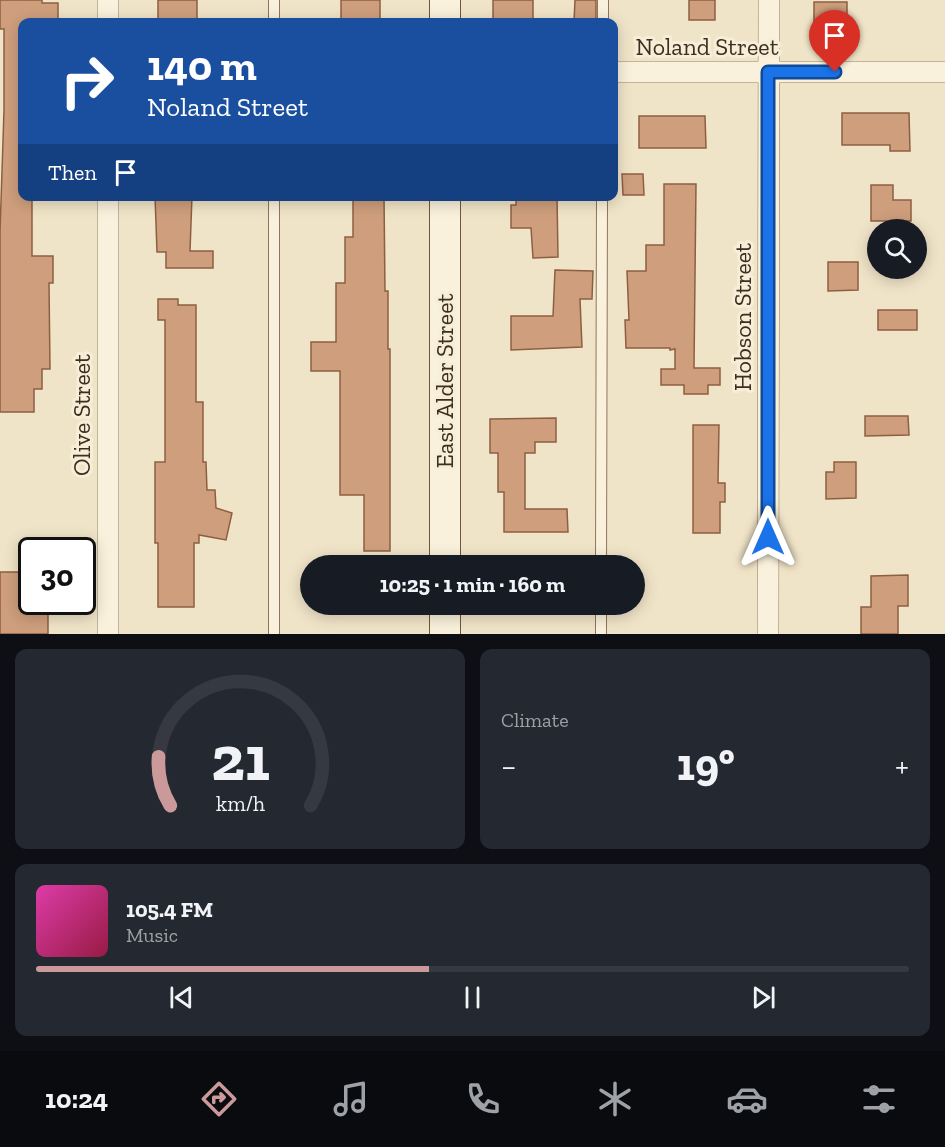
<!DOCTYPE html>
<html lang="en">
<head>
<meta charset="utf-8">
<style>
  :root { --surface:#171b24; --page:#242831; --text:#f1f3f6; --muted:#9ea1a6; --line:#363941; --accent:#cc999b }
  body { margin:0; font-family:"Zilla Slab",serif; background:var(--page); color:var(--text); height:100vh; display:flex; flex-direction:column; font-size:22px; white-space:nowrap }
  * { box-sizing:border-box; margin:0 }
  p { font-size:20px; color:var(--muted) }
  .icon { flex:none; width:33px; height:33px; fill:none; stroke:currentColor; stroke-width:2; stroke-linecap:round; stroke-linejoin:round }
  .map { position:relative; height:634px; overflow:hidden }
  .drawer { display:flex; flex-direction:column; gap:15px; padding:15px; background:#0d0f14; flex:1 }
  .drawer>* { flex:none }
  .banner { position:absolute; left:18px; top:18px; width:600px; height:183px; border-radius:12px; box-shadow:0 3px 15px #0003; background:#1a4fa0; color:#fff; overflow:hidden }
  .tools { position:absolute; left:867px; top:219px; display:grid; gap:12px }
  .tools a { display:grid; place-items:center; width:60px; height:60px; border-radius:50%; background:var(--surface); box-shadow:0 3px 15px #0003; font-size:30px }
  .speed { position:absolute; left:18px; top:537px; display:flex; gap:12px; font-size:30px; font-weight:700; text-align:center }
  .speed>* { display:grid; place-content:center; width:78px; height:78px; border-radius:50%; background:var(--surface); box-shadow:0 3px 15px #0003; line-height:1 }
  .speed .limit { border:3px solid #111; border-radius:9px; background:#fff; color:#111 }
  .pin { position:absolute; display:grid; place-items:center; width:51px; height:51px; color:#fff; margin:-62px -26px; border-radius:50% 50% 50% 0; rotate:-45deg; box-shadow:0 0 6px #0007 }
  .pin .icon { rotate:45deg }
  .me { position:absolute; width:66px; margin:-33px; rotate:0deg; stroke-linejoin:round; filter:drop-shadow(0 0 4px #0008) }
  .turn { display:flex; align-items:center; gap:21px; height:126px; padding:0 30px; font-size:27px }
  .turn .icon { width:78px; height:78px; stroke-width:2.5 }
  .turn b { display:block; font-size:42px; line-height:51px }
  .then { display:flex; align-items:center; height:57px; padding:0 30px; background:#0003; gap:12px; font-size:22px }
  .big { font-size:45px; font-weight:700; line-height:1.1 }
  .drawer .card { flex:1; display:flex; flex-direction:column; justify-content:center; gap:9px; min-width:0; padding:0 21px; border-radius:12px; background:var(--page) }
  .drawer .dial { align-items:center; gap:0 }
  .dial svg { height:156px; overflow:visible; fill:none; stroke:var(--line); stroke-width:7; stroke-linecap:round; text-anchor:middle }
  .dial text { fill:var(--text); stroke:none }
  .song { display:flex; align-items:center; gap:18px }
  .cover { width:72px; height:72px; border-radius:9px; background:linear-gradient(135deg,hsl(320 70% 55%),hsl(340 70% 35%)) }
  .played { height:6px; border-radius:3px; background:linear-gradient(90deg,var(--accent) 45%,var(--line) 45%) }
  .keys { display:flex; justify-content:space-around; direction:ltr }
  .heat { display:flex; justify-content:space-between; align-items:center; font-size:33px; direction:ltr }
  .drawer .tiles { flex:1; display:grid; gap:15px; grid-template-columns:1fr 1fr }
  .card:last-child { grid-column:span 2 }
  .trip { position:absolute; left:300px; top:555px; width:345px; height:60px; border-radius:30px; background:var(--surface); box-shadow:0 3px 15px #0003; font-weight:700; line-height:60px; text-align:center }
  .tabs { display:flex; height:96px; justify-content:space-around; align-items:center; background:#090b0e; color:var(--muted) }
  .tabs .icon { width:42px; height:42px }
  .tabs .current { color:var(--accent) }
  .tabs b { font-size:27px; color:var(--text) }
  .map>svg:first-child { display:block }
</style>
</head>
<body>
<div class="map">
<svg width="945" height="634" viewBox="0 0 945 634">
  <rect width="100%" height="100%" fill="#f0e4c8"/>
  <path fill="#cf9f7d" stroke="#8d5f41" stroke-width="1.5" d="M 0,0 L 42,0 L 42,3 L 58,3 L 58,22 L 22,22 L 22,196 L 32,196 L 32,256 L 53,256 L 53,283 L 49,283 L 50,369 L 42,369 L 42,389 L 34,389 L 34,412 L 0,412 L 0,232 L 4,110 L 4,29 L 0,29 Z
    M 158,0 L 197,0 L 197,22 L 158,22 Z
    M 341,0 L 380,0 L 380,22 L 341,22 Z
    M 493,0 L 533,0 L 533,22 L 493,22 Z
    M 575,0 L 596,0 L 596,22 L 574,22 Z
    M 689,0 L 715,0 L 715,20 L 689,20 Z
    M 814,2 L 847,2 L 847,34 L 814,34 Z
    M 842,113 L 909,113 L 910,151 L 890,151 L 890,145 L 842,145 Z
    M 639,116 L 705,116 L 706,148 L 639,148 Z
    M 622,174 L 643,174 L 644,195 L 623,195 Z
    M 664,184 L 696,184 L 694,368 L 720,368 L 720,385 L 708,385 L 708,394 L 684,394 L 684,385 L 661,385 L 661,369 L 675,369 L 675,349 L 670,350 L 670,348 L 626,348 L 625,320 L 629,320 L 627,271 L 646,271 L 646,245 L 664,245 Z
    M 871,185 L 893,185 L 893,200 L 911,200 L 911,221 L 871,221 Z
    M 155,196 L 192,196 L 190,251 L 213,251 L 213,268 L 166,268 L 166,252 L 157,252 Z
    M 353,196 L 384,196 L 385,291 L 388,291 L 388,349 L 390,349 L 390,551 L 364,551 L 364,495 L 340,495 L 340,371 L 311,371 L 311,342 L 336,342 L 336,283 L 345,283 L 345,237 L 353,237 Z
    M 516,196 L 557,196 L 558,257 L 533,258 L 531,228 L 511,228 L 511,205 L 516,205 Z
    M 828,262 L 858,262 L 858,290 L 828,291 Z
    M 555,270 L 593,271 L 592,299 L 580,299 L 582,347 L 511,350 L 511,316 L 553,316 Z
    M 158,299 L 178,299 L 178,305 L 196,305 L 196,402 L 203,402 L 203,462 L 206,462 L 207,490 L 215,490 L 216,508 L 232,513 L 226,540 L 199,535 L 199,543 L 194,543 L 194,607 L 158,607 L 158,543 L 155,543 L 155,462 L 165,462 L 165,320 L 158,320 Z
    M 878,310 L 917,310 L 917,330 L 878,330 Z
    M 865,416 L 908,416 L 909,435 L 865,436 Z
    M 556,418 L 556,442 L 535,442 L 535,453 L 525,453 L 525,509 L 567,509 L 568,532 L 504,532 L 504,492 L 498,492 L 498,453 L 490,453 L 490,419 Z
    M 693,425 L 719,425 L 718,483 L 725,483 L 725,502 L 720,502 L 720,533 L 693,533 Z
    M 834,462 L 856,462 L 856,498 L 826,499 L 826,472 L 834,472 Z
    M 0,572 L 32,572 L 32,602 L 48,602 L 48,634 L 0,634 Z
    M 908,575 L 908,606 L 898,606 L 898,634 L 861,634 L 861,607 L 871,607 L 871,576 Z"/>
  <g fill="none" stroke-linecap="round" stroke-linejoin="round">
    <defs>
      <path id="lane" d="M 274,22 L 274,0
        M 603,22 L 603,0
        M 601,566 L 602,196
        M 274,634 L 274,196
        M 601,634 L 601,604"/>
      <path id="street" d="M 108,0 L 108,22
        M 614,72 L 945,72
        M 108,196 L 108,634
        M 768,634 L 769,0"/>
      <path id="secondary" d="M 445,0 L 445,22
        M 445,196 L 445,566
        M 445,604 L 445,634"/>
    </defs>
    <use href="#lane" stroke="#8d765c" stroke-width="12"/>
    <use href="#street" stroke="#8d765c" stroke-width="22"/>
    <use href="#secondary" stroke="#6f573f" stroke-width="32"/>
    <use href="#lane" stroke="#faf1dc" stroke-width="10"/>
    <use href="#street" stroke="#faf1dc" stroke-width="21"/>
    <use href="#secondary" stroke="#faf1dc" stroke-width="30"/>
  </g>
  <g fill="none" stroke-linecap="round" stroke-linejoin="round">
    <defs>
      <path id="route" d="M 768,537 L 768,72 L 835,72"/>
    </defs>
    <use href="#route" stroke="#114b97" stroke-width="15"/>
    <use href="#route" stroke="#1a73e8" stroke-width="10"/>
  </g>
  <g text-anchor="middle" stroke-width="6" stroke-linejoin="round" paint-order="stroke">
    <g font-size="24" fill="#3d2e20" stroke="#f7eed8">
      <text x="707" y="55">Noland Street</text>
      <text transform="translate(743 317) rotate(-90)" y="8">Hobson Street</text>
      <text transform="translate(445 381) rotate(-90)" y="8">East Alder Street</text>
      <text transform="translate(82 415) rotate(-90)" y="8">Olive Street</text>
    </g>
  </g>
</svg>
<div class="tools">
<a><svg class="icon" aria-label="search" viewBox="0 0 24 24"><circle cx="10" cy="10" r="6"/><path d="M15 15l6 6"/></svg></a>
</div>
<div class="speed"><div class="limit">30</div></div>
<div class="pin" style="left:835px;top:72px;background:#d93025"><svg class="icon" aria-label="arrive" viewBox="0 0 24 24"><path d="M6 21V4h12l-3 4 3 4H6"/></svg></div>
<svg class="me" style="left:768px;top:537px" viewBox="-20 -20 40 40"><path d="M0-17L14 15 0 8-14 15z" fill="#1a73e8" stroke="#fff" stroke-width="4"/></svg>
<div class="trip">10:25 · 1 min · 160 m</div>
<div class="banner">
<div class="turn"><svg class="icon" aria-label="right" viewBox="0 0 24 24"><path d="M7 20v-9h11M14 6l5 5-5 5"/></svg><div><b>140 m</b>Noland Street</div></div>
<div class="then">Then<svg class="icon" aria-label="arrive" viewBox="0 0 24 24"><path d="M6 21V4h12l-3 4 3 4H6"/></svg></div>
</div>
</div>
<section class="drawer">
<div class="tiles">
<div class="card dial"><svg viewBox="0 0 100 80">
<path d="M14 69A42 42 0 1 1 86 69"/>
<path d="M14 69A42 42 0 0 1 8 44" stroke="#cc999b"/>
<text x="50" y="56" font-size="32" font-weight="700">21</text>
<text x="50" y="72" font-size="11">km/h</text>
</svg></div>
<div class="card"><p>Climate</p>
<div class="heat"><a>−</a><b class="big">19°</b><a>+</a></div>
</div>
<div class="card">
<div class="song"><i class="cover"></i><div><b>105.4 FM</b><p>Music</p></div></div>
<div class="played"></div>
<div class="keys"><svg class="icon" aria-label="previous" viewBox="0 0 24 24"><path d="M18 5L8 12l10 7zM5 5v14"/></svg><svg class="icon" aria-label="pause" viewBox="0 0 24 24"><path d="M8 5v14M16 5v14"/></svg><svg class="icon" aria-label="next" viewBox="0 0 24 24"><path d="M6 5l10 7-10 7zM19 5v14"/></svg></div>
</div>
</div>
</section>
<nav class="tabs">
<b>10:24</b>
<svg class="icon current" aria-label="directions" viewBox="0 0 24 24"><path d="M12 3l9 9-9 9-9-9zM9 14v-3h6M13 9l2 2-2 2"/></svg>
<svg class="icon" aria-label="music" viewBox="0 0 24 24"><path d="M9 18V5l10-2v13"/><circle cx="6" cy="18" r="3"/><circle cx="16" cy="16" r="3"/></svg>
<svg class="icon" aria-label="phone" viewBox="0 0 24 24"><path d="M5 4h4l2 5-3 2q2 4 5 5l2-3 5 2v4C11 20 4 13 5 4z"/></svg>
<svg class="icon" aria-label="climate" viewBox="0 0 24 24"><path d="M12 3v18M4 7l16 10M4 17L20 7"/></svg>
<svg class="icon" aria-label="car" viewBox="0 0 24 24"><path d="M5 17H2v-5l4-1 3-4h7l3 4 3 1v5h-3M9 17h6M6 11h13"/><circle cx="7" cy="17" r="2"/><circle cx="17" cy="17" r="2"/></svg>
<svg class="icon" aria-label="filters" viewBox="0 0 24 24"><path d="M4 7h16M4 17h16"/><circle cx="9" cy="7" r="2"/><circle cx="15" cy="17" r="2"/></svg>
</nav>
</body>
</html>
